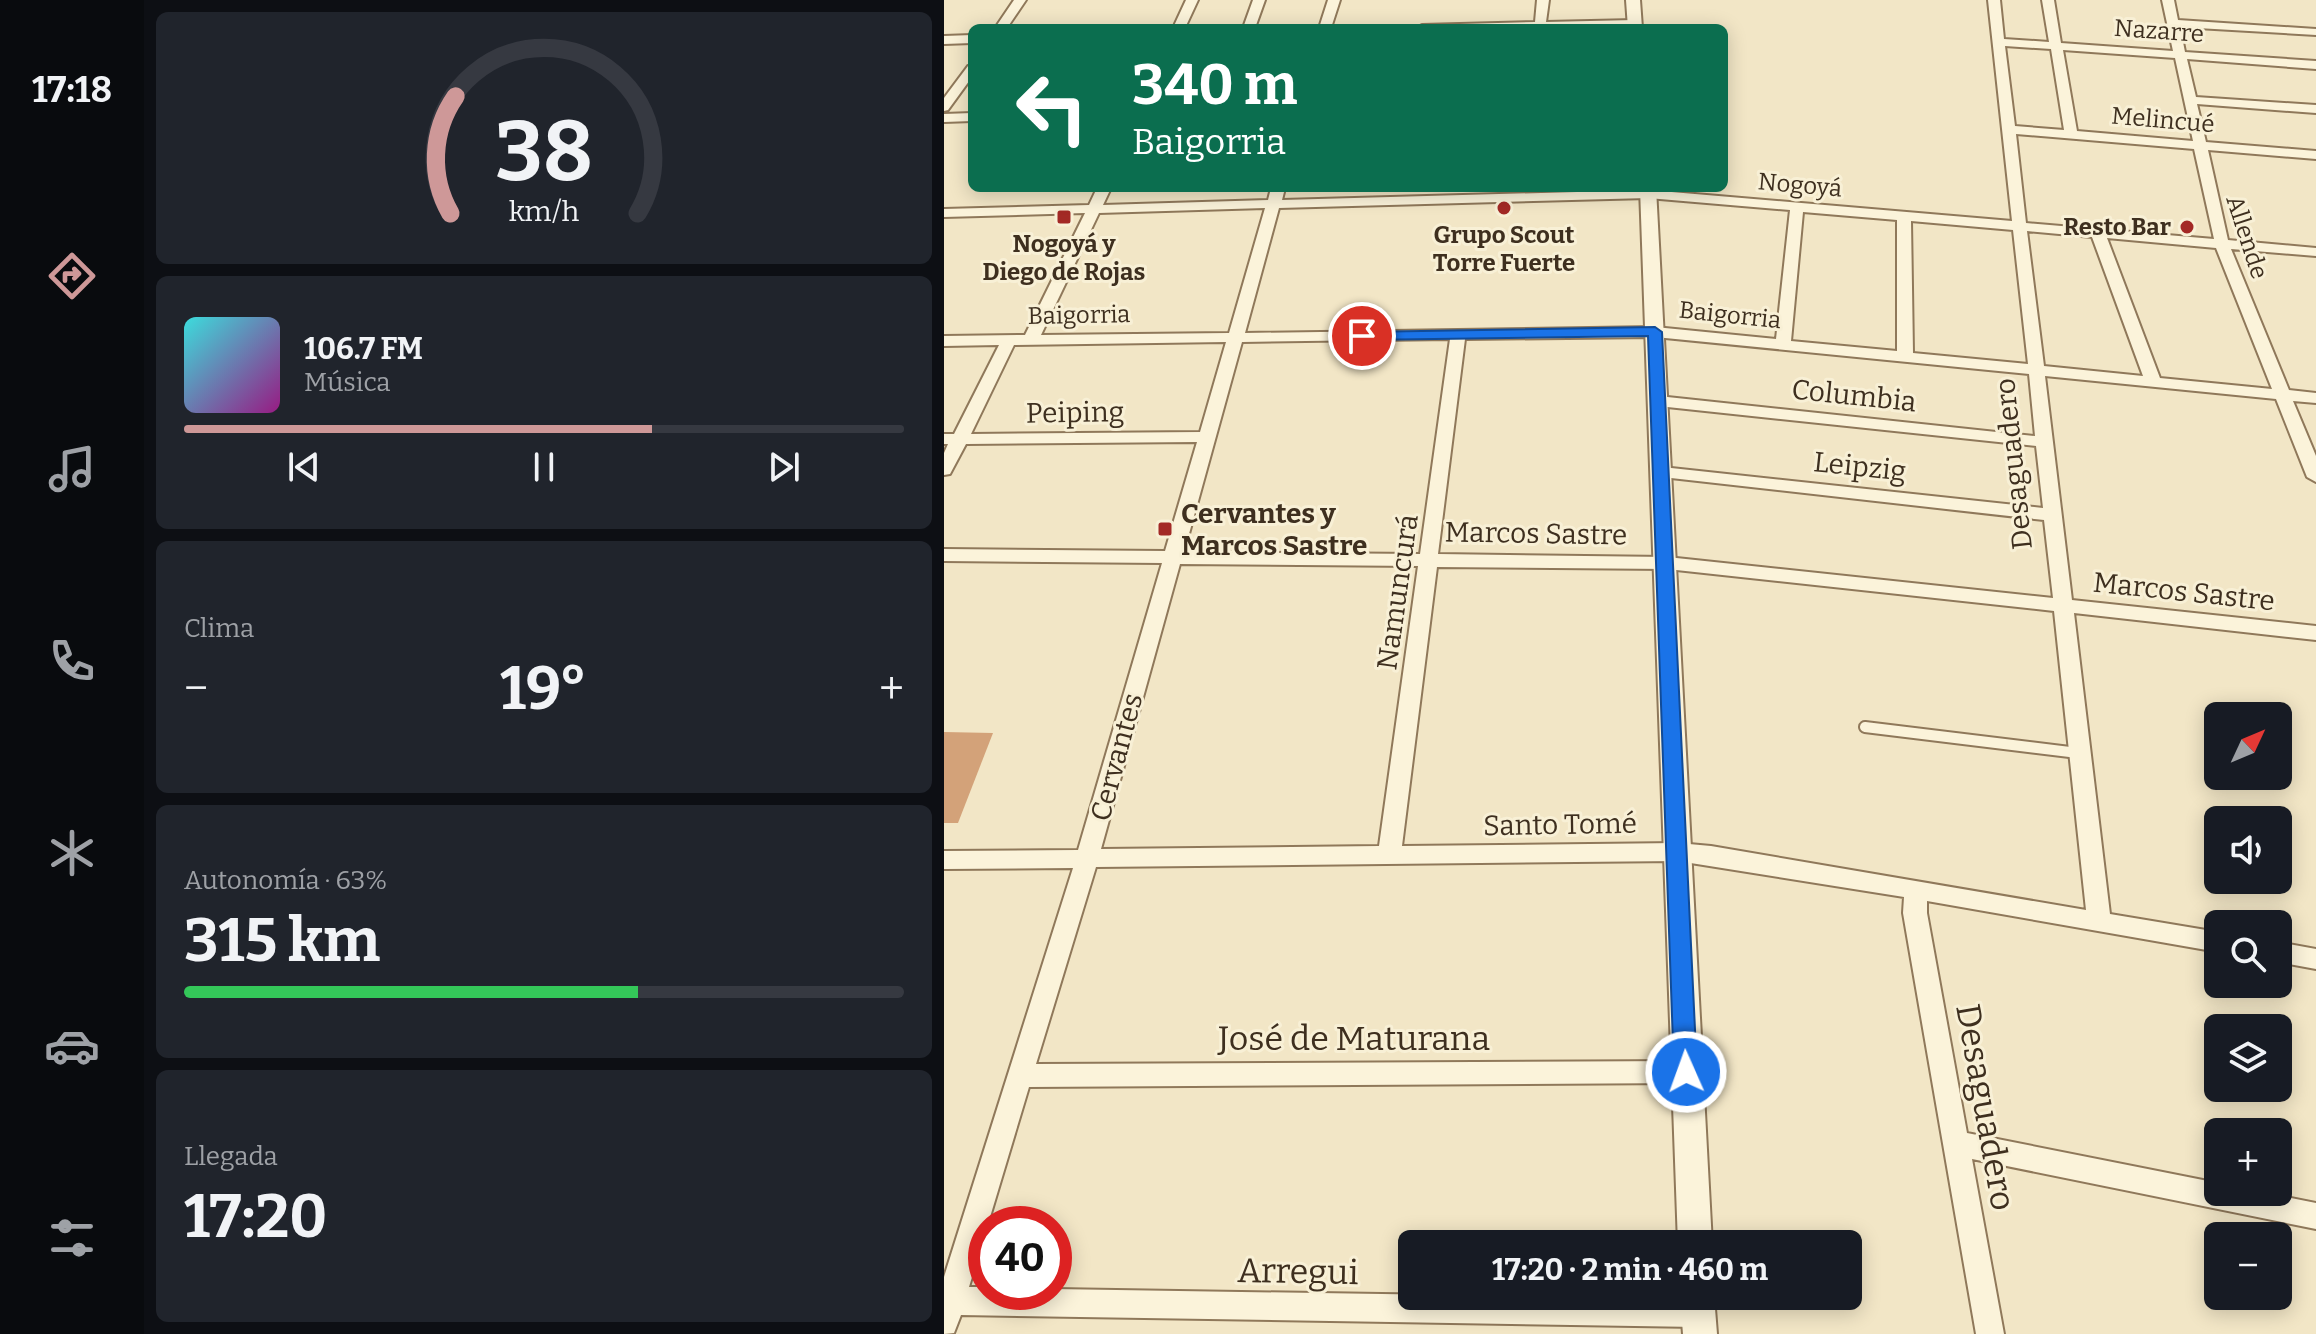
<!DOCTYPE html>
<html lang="es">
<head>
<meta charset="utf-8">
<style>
  :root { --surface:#171b24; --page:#20242c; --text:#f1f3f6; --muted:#9ea1a6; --line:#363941; --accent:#ce9898 }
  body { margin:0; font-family:Bitter,serif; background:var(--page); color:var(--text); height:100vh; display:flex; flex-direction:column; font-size:30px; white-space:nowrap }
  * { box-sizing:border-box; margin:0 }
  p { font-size:26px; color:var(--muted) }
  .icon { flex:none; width:44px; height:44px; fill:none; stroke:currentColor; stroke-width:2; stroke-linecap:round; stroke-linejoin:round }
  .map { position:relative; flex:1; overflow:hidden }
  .panel { display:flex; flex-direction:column; gap:12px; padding:12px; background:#0d0f14; width:800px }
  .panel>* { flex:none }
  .banner { position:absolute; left:24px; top:24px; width:760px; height:168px; border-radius:12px; box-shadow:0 4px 20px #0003; background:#0b6e4f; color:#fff; overflow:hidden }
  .needle { width:52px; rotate:46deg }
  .controls { position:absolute; left:1260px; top:702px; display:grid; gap:16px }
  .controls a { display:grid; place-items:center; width:88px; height:88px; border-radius:12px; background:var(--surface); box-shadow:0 4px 20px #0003; font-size:40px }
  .speed { position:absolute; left:24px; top:1206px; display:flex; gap:16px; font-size:40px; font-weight:700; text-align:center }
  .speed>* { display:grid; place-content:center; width:104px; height:104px; border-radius:50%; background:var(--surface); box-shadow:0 4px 20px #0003; line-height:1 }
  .speed .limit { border:12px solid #d22; background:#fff; color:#111 }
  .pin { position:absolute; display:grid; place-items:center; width:68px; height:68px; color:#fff; margin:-34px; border:4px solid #fff; border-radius:50%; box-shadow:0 2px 8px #0007 }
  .me { position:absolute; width:88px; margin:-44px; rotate:358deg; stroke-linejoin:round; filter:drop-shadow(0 0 6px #0008) }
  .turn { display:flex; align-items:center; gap:28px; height:168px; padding:0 32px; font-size:36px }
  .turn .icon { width:104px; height:104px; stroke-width:2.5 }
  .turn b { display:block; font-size:56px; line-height:68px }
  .big { font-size:60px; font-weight:700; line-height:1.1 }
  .panel .card { flex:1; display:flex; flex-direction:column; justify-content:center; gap:12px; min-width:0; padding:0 28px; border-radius:12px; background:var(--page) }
  .panel .dial { align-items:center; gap:0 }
  .dial svg { height:208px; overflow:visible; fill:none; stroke:var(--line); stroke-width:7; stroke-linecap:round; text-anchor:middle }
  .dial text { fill:var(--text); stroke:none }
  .song { display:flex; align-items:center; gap:24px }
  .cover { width:96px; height:96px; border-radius:12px; background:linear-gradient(135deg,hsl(180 70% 55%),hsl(310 70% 35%)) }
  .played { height:8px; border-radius:4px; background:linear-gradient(90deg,var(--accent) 65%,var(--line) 65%) }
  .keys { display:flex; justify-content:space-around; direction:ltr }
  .heat { display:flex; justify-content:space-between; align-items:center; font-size:44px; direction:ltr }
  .charge { height:12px; border-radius:6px; background:linear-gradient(90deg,#34c759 63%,var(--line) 0) }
  .trip { position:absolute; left:454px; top:1230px; width:464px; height:80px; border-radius:12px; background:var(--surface); box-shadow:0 4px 20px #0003; font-weight:700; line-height:80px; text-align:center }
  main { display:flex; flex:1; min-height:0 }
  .tab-bar { display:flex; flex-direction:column; width:144px; justify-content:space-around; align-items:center; background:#090b0e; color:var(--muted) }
  .tab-bar .icon { width:56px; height:56px }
  .tab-bar .selected { color:var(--accent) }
  .tab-bar b { font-size:36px; color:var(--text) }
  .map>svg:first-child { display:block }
</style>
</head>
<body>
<main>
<nav class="tab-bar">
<b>17:18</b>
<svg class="icon selected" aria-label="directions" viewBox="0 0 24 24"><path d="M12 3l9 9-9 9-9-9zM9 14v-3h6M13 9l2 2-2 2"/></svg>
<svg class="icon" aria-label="music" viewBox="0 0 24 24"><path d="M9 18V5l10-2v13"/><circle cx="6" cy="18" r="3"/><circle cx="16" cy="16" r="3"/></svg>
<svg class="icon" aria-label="phone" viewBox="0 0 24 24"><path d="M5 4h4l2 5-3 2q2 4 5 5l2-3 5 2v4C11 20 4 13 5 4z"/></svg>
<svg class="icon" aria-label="climate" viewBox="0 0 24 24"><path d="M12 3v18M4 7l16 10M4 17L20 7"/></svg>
<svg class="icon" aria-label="car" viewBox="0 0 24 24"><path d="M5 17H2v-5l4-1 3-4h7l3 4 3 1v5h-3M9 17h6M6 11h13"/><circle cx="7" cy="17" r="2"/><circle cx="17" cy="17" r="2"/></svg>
<svg class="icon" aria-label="filters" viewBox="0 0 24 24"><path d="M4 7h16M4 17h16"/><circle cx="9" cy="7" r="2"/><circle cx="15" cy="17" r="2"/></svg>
</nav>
<section class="panel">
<div class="card dial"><svg viewBox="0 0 100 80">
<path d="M14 69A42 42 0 1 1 86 69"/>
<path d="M14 69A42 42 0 0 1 16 24" stroke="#ce9898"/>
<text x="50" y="56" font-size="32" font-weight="700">38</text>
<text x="50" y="72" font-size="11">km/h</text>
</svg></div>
<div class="card">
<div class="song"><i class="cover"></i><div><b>106.7 FM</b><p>Música</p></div></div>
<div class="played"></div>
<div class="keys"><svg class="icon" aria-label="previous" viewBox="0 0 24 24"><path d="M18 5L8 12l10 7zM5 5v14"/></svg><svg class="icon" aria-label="pause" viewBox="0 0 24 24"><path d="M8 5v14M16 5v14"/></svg><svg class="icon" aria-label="next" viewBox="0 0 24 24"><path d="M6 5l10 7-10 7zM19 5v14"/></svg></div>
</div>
<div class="card"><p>Clima</p>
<div class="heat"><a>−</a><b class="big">19°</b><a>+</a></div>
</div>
<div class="card"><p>Autonomía · 63%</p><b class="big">315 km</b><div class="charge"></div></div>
<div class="card"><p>Llegada</p><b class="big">17:20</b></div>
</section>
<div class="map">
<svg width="1372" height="1334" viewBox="0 0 1372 1334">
  <rect width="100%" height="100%" fill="#f2e6c6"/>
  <path fill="#d3a279" d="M 0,732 L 49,733 L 14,823 L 0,823 Z"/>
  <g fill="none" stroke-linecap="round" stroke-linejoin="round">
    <defs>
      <path id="service" d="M 921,727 L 1134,753"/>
      <path id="minor" d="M 70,0 L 82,0 L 63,28 L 51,28 Z
        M 242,0 L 254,0 L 241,28 L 229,28 Z
        M 309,0 L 321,0 L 311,28 L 299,28 Z
        M 384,0 L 396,0 L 387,28 L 375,28 Z
        M 593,0 L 605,0 L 602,22 L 691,20 L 697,23 L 691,26 L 472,28 L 478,25 L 591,22 Z
        M 1044,0 L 1056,0 L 1060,39 L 1105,42 L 1098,0 L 1110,0 L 1117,43 L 1229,51 L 1218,0 L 1230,0 L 1234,20 L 1372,29 L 1372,35 L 1236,27 L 1241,52 L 1372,61 L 1372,69 L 1243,59 L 1252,97 L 1372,105 L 1372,113 L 1253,104 L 1262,142 L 1372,151 L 1372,159 L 1264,150 L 1284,240 L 1372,248 L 1372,256 L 1287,249 L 1345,390 L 1372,393 L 1372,403 L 1349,401 L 1372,456 L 1372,482 L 1363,477 L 1332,399 L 1101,376 L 1128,600 L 1372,626 L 1372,640 L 1130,613 L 1166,914 L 1274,932 L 1274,952 L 983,901 L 983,913 L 1023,1133 L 1274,1183 L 1274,1192 L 1317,1192 L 1372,1203 L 1372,1229 L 1028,1159 L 1060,1334 L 1032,1334 L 959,913 L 960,897 L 734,861 L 152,867 L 92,1064 L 742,1061 L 751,1064 L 755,1072 L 751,1080 L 742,1083 L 85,1087 L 25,1287 L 42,1287 L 42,1292 L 110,1292 L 110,1289 L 754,1299 L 764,1303 L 768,1313 L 764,1323 L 754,1327 L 17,1315 L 10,1333 L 0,1334 L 0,1277 L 129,868 L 0,869 L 0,851 L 134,850 L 218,563 L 0,561 L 0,549 L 221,551 L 253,442 L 22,444 L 6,474 L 0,475 L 0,453 L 4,444 L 0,444 L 0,434 L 10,434 L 55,345 L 0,346 L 0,336 L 81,335 L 141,213 L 0,217 L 0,209 L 145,205 L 153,188 L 167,188 L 159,205 L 324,200 L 327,188 L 341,188 L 338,200 L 704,190 L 1068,221 ZM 1061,46 L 1107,49 L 1120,130 L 1071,126 ZM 1119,50 L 1231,58 L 1249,141 L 1133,131 ZM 1072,134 L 1250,149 L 1270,239 L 1082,223 ZM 704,198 L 846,210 L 832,339 L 711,327 L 301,333 L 335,208 ZM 321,208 L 285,333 L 97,335 L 155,213 ZM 859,212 L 953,220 L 953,351 L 847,341 ZM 967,221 L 1069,230 L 1084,364 L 969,353 ZM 1083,231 L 1148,237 L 1199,376 L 1100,366 ZM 1163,238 L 1272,248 L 1328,389 L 1216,378 ZM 711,337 L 1085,374 L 1091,436 L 714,396 L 706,401 L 714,406 L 1092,446 L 1099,508 L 718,467 L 709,472 L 718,477 L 1100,520 L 1109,598 L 723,557 L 494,554 L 521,339 ZM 506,339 L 476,554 L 240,552 L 298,342 ZM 282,342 L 256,432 L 27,434 L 70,345 ZM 236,564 L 474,566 L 435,846 L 157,849 ZM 493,567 L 723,569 L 1110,611 L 1142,910 L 767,846 L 734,843 L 458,846 Z
        M 28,35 L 28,43 L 0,44 L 0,36 Z
        M 28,65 L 28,77 L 4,110 L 0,111 L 0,98 L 24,66 Z
        M 28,113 L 28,121 L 0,122 L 0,114 Z
        M 1334,942 L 1372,949 L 1372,969 L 1334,962 Z"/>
      <path id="tertiary" d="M 682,0 L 696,0 L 698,28 L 684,28 Z
        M 696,188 L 712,188 L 768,1244 L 734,1244 Z
        M 736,1296 L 770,1296 L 773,1334 L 739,1334 Z"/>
    </defs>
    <use href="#service" stroke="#8f785a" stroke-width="14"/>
    <use href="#minor" stroke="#8f785a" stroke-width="4"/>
    <use href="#tertiary" stroke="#8f785a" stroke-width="4"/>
    <use href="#service" stroke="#fbf3da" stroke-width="10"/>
    <use href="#minor" fill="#fbf3da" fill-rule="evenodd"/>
    <use href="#tertiary" fill="#fbf3da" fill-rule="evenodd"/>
  </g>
  <path fill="#1a73e8" stroke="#114b97" stroke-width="2" d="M 711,327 L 718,332 L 753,1072 L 750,1079 L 742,1082 L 733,1079 L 730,1072 L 704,336 L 418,340 L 411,336 L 418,332 Z"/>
  <g fill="#a32925" stroke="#f8f0d6" stroke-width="3">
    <circle cx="560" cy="208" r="8"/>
    <rect x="112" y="209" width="16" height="16" rx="4"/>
    <circle cx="1243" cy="227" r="8"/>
    <rect x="213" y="521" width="16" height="16" rx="4"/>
  </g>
  <g text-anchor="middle" stroke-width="6" stroke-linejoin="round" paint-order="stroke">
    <g font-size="24" fill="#3e2f1f" stroke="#f8f0d6">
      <text transform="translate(1215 31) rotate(4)" y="8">Nazarre</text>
      <text transform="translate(1219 120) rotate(5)" y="8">Melincué</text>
      <text transform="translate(856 185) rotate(5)" y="8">Nogoyá</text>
      <text transform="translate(1303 237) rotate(72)" y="8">Allende</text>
      <text transform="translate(135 315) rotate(-1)" y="8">Baigorria</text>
      <text transform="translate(786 315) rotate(6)" y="8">Baigorria</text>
    </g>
    <g font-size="24" font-weight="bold" fill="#3e2f1f" stroke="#f8f0d6">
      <text x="1227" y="235" text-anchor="end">Resto Bar</text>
      <text x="560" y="243">Grupo Scout<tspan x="560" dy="28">Torre Fuerte</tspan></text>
      <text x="120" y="252">Nogoyá y<tspan x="120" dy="28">Diego de Rojas</tspan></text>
    </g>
    <g font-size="28" fill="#3e2f1f" stroke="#f8f0d6">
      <text transform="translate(910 395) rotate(6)" y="10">Columbia</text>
      <text transform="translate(131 412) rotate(-1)" y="10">Peiping</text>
      <text transform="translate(1069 464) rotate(-96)" y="10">Desaguadero</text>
      <text transform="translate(916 466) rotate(6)" y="10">Leipzig</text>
      <text transform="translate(592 533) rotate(1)" y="10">Marcos Sastre</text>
      <text transform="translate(1240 591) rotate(6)" y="10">Marcos Sastre</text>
      <text transform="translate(453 592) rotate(-82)" y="10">Namuncurá</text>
      <text transform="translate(172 757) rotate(-75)" y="10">Cervantes</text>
      <text transform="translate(616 824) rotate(-1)" y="10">Santo Tomé</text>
    </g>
    <g font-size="28" font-weight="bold" fill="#3e2f1f" stroke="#f8f0d6" text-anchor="start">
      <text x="237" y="523">Cervantes y<tspan x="237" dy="32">Marcos Sastre</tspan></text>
    </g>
    <g font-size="34" fill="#3e2f1f" stroke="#f8f0d6">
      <text x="410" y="1050">José de Maturana</text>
      <text transform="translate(1042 1107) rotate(80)" y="12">Desaguadero</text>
      <text transform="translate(354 1271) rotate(1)" y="12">Arregui</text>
    </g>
  </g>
</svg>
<div class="controls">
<a><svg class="needle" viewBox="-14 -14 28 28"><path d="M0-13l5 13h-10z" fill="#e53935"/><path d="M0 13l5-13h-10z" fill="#9ea1a6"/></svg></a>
<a><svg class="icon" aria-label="sound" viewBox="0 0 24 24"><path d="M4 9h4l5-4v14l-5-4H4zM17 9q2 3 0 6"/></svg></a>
<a><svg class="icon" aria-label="search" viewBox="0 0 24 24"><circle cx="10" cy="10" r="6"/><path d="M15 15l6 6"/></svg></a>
<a><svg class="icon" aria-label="layers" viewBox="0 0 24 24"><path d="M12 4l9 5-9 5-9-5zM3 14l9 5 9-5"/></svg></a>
<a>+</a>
<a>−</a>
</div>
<div class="speed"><div class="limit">40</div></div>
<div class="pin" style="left:418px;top:336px;background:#d93025"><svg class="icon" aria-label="arrive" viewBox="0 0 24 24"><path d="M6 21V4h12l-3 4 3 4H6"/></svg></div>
<svg class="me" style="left:742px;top:1072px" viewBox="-20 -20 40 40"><circle r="17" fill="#1a73e8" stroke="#fff" stroke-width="3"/><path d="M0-11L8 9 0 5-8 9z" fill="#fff"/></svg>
<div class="trip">17:20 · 2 min · 460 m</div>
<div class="banner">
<div class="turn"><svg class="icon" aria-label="left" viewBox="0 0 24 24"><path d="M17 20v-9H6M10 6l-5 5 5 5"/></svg><div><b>340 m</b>Baigorria</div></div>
</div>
</div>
</main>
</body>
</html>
